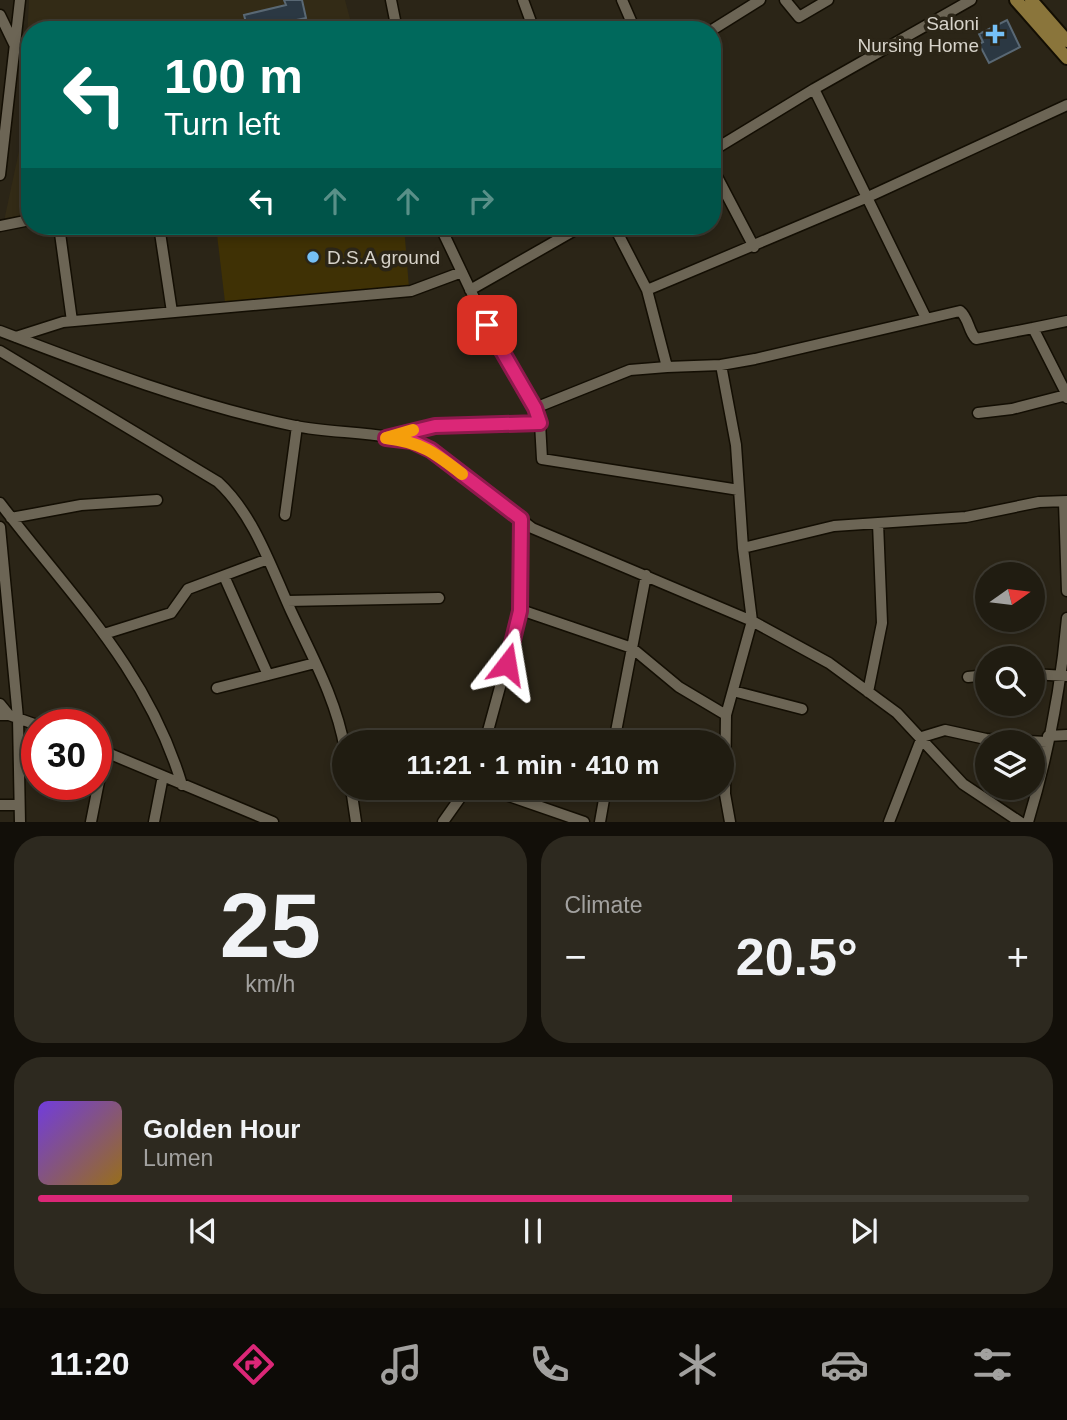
<!DOCTYPE html>
<html lang="en">
<head>
<meta charset="utf-8">
<style>
  :root { --surface:#201c11; --page:#2d291f; --text:#f1f3f6; --muted:#a2a19f; --line:#3d3a31; --accent:#db2777 }
  body { margin:0; font-family:Arial,sans-serif; background:var(--page); color:var(--text); height:100vh; display:flex; flex-direction:column; font-size:26px; white-space:nowrap }
  * { box-sizing:border-box; margin:0 }
  p { font-size:23px; color:var(--muted) }
  .icon { flex:none; width:38px; height:38px; fill:none; stroke:currentColor; stroke-width:2; stroke-linecap:round; stroke-linejoin:round }
  .map { position:relative; height:822px; overflow:hidden }
  .sheet { display:flex; flex-direction:column; gap:14px; padding:14px; background:#120f09; flex:1 }
  .sheet>* { flex:none }
  .hud { position:absolute; left:21px; top:21px; width:700px; height:214px; border-radius:28px; box-shadow:0 4px 10px #0003,0 0 0 2px var(--line); background:#00695c; color:#fff; overflow:hidden }
  .needle { width:46px; rotate:76deg }
  .buttons { position:absolute; left:975px; top:562px; display:grid; gap:14px }
  .buttons a { display:grid; place-items:center; width:70px; height:70px; border-radius:50%; background:var(--surface); box-shadow:0 4px 10px #0003,0 0 0 2px var(--line); font-size:35px }
  .speed { position:absolute; left:21px; top:709px; display:flex; gap:14px; font-size:35px; font-weight:700; text-align:center }
  .speed>* { display:grid; place-content:center; width:91px; height:91px; border-radius:50%; background:var(--surface); box-shadow:0 4px 10px #0003,0 0 0 2px var(--line); line-height:1 }
  .speed .limit { border:10px solid #d22; background:#fff; color:#111 }
  .pin { position:absolute; display:grid; place-items:center; width:60px; height:60px; color:#fff; margin:-30px; border-radius:14px; box-shadow:0 4px 10px #0006 }
  .me { position:absolute; width:77px; margin:-38px; rotate:14deg; stroke-linejoin:round; filter:drop-shadow(0 0 5px #0008) }
  .turn { display:flex; align-items:center; gap:24px; height:147px; padding:0 28px; font-size:32px }
  .turn .icon { width:91px; height:91px; stroke-width:2.5 }
  .turn b { display:block; font-size:49px; line-height:60px }
  .lanes { display:flex; align-items:center; height:66px; padding:0 28px; background:#0003; justify-content:center; gap:35px; direction:ltr }
  .lanes .off { opacity:.35 }
  .big { font-size:52px; font-weight:700; line-height:1.1 }
  .sheet .widget { flex:1; display:flex; flex-direction:column; justify-content:center; gap:10px; min-width:0; padding:0 24px; border-radius:28px; background:var(--page) }
  .sheet .dial { align-items:center; gap:0 }
  .dial b { font-size:91px; line-height:1 }
  .song { display:flex; align-items:center; gap:21px }
  .cover { width:84px; height:84px; border-radius:10px; background:linear-gradient(135deg,hsl(260 70% 55%),hsl(40 70% 35%)) }
  .played { height:7px; border-radius:4px; background:linear-gradient(90deg,var(--accent) 70%,var(--line) 70%) }
  .keys { display:flex; justify-content:space-around; direction:ltr }
  .heat { display:flex; justify-content:space-between; align-items:center; font-size:38px; direction:ltr }
  .sheet .tiles { flex:1; display:grid; gap:14px; grid-template-columns:1fr 1fr }
  .widget:last-child { grid-column:span 2 }
  .trip { position:absolute; left:332px; top:730px; width:402px; height:70px; border-radius:35px; background:var(--surface); box-shadow:0 4px 10px #0003,0 0 0 2px var(--line); font-weight:700; line-height:70px; text-align:center }
  .dock { display:flex; height:112px; justify-content:space-around; align-items:center; background:#0d0b07; color:var(--muted) }
  .dock .icon { width:49px; height:49px }
  .dock .on { color:var(--accent) }
  .dock b { font-size:32px; color:var(--text) }
  .map>svg:first-child { display:block }
</style>
</head>
<body>
<div class="map">
<svg width="1067" height="822" viewBox="0 0 1067 822">
  <rect width="100%" height="100%" fill="#2b2517"/>
  <path fill="#332b16" d="M 29,0 L 345,0 L 353,30 L 30,30 L 30,216 L 4,221 L 22,137 Z"/>
  <path fill="#3f3105" d="M 216,226 L 404,226 L 409,288 L 225,302 Z"/>
  <path fill="#2b3843" stroke="#596874" stroke-width="2" d="M 284,0 L 302,0 L 306,18 L 248,30 L 244,15 L 286,5 Z
    M 1007,20 L 1020,47 L 989,63 L 979,44 L 983,42 L 979,34 Z"/>
  <g fill="none" stroke-linecap="round" stroke-linejoin="round">
    <defs>
      <path id="minor" d="M 391,0 L 397,30
        M 523,0 L 534,30
        M 622,0 L 635,30
        M 785,0 L 799,17 L 828,0
        M 0,15 L 15,46
        M 712,30 L 760,0
        M 814,89 L 926,318
        M 1067,105 L 868,197 L 647,290 L 667,367 L 721,365 L 755,359 L 960,311 C 969,318 968,331 976,339 L 1033,328 L 1067,395
        M 712,151 L 814,89 L 971,0
        M 712,167 L 754,247
        M 0,175 L 20,0
        M 0,226 L 30,220
        M 59,226 L 72,321
        M 159,226 L 172,312
        M 440,226 L 487,325 L 535,408
        M 614,226 L 647,290
        M 470,290 L 582,226
        M 1033,328 L 1067,321
        M 0,331 C 94,367 196,406 295,426 C 340,435 390,430 431,450 L 532,528 L 752,621 L 829,663 L 897,713 L 963,784 L 1020,822
        M 16,337 L 63,322 L 411,291 L 462,272
        M 0,351 L 218,482 C 254,515 271,567 291,611 C 312,656 337,701 345,750
        M 721,365 L 736,445 L 743,548 L 752,621 L 726,715 L 725,794 L 730,822
        M 978,413 L 1012,409 L 1066,395 L 1067,398
        M 540,423 L 542,459 L 739,490
        M 391,436 L 435,426 L 540,423 L 535,408 L 630,370 L 667,367
        M 1064,502 L 1067,591
        M 0,503 C 71,596 148,670 182,785
        M 285,515 L 297,426
        M 11,518 L 81,505 L 157,500
        M 0,527 L 18,718 L 20,822
        M 743,548 L 834,526 L 966,517 L 1039,502 L 1067,501
        M 224,576 L 268,675
        M 287,601 L 439,598
        M 521,610 L 521,519
        M 104,634 L 171,613 L 188,589 L 268,559
        M 1032,674 L 1066,676
        M 968,677 L 987,675
        M 217,688 L 315,663
        M 733,691 L 802,709
        M 868,692 L 882,623 L 878,523
        M 0,704 L 9,715
        M 0,715 L 9,715 L 37,725
        M 1048,736 L 1067,735
        M 485,742 L 521,610 L 632,648 L 679,687 L 726,715
        M 614,742 L 646,575
        M 96,748 L 273,822
        M 351,788 L 356,822
        M 486,788 L 584,822
        M 0,805 L 18,805
        M 91,822 L 105,751
        M 154,822 L 163,776
        M 443,822 L 467,788
        M 600,822 L 606,788
        M 889,822 L 922,737 L 945,730 L 986,739 L 1047,742
        M 1028,822 C 1048,756 1061,686 1067,618"/>
      <path id="major" d="M 1016,0 L 1067,58
        M 1031,0 L 1067,41"/>
    </defs>
    <use href="#minor" stroke="#130e03" stroke-width="13"/>
    <use href="#major" stroke="#130e03" stroke-width="16"/>
    <use href="#minor" stroke="#6c6555" stroke-width="10"/>
    <use href="#major" stroke="#8a753b" stroke-width="12"/>
  </g>
  <g fill="none" stroke-linecap="round" stroke-linejoin="round">
    <defs>
      <path id="route" d="M 487,325 L 535,408 L 540,423 L 435,426 L 386,438 L 412,441 L 431,450 L 521,519 L 520,611 L 507,664"/>
    </defs>
    <use href="#route" stroke="#8e194d" stroke-width="18"/>
    <use href="#route" stroke="#db2777" stroke-width="12"/>
    <path stroke="#f59e0b" stroke-width="12" d="M 413,430 L 386,438 C 421,442 435,453 462,474"/>
  </g>
  <g fill="#75c0f6" stroke="#2b2517" stroke-width="2.5">
    <path d="M991.5 23.5h7v7h7v7h-7v7h-7v-7h-7v-7h7z"/>
    <circle cx="313" cy="257" r="7"/>
  </g>
  <g text-anchor="middle" stroke-width="7" stroke-linejoin="round" paint-order="stroke">
    <g font-size="19" fill="#d7d3ca" stroke="#2b2517" text-anchor="end">
      <text x="979" y="30">Saloni<tspan x="979" dy="22">Nursing Home</tspan></text>
      <text x="327" y="264" text-anchor="start">D.S.A ground</text>
    </g>
  </g>
</svg>
<div class="buttons">
<a><svg class="needle" viewBox="-14 -14 28 28"><path d="M0-13l5 13h-10z" fill="#e53935"/><path d="M0 13l5-13h-10z" fill="#a2a19f"/></svg></a>
<a><svg class="icon" aria-label="search" viewBox="0 0 24 24"><circle cx="10" cy="10" r="6"/><path d="M15 15l6 6"/></svg></a>
<a><svg class="icon" aria-label="layers" viewBox="0 0 24 24"><path d="M12 4l9 5-9 5-9-5zM3 14l9 5 9-5"/></svg></a>
</div>
<div class="speed"><div class="limit">30</div></div>
<div class="pin" style="left:487px;top:325px;background:#d93025"><svg class="icon" aria-label="arrive" viewBox="0 0 24 24"><path d="M6 21V4h12l-3 4 3 4H6"/></svg></div>
<svg class="me" style="left:507px;top:664px" viewBox="-20 -20 40 40"><path d="M0-17L14 15 0 8-14 15z" fill="#db2777" stroke="#fff" stroke-width="4"/></svg>
<div class="trip">11:21 · 1 min · 410 m</div>
<div class="hud">
<div class="turn"><svg class="icon" aria-label="left" viewBox="0 0 24 24"><path d="M17 20v-9H6M10 6l-5 5 5 5"/></svg><div><b>100 m</b>Turn left</div></div>
<div class="lanes"><svg class="icon" aria-label="left" viewBox="0 0 24 24"><path d="M17 20v-9H6M10 6l-5 5 5 5"/></svg><svg class="icon off" aria-label="ahead" viewBox="0 0 24 24"><path d="M12 20V5M6 11l6-6 6 6"/></svg><svg class="icon off" aria-label="ahead" viewBox="0 0 24 24"><path d="M12 20V5M6 11l6-6 6 6"/></svg><svg class="icon off" aria-label="right" viewBox="0 0 24 24"><path d="M7 20v-9h11M14 6l5 5-5 5"/></svg></div>
</div>
</div>
<section class="sheet">
<div class="tiles">
<div class="widget dial"><b>25</b><p>km/h</p></div>
<div class="widget"><p>Climate</p>
<div class="heat"><a>−</a><b class="big">20.5°</b><a>+</a></div>
</div>
<div class="widget">
<div class="song"><i class="cover"></i><div><b>Golden Hour</b><p>Lumen</p></div></div>
<div class="played"></div>
<div class="keys"><svg class="icon" aria-label="previous" viewBox="0 0 24 24"><path d="M18 5L8 12l10 7zM5 5v14"/></svg><svg class="icon" aria-label="pause" viewBox="0 0 24 24"><path d="M8 5v14M16 5v14"/></svg><svg class="icon" aria-label="next" viewBox="0 0 24 24"><path d="M6 5l10 7-10 7zM19 5v14"/></svg></div>
</div>
</div>
</section>
<nav class="dock">
<b>11:20</b>
<svg class="icon on" aria-label="directions" viewBox="0 0 24 24"><path d="M12 3l9 9-9 9-9-9zM9 14v-3h6M13 9l2 2-2 2"/></svg>
<svg class="icon" aria-label="music" viewBox="0 0 24 24"><path d="M9 18V5l10-2v13"/><circle cx="6" cy="18" r="3"/><circle cx="16" cy="16" r="3"/></svg>
<svg class="icon" aria-label="phone" viewBox="0 0 24 24"><path d="M5 4h4l2 5-3 2q2 4 5 5l2-3 5 2v4C11 20 4 13 5 4z"/></svg>
<svg class="icon" aria-label="climate" viewBox="0 0 24 24"><path d="M12 3v18M4 7l16 10M4 17L20 7"/></svg>
<svg class="icon" aria-label="car" viewBox="0 0 24 24"><path d="M5 17H2v-5l4-1 3-4h7l3 4 3 1v5h-3M9 17h6M6 11h13"/><circle cx="7" cy="17" r="2"/><circle cx="17" cy="17" r="2"/></svg>
<svg class="icon" aria-label="filters" viewBox="0 0 24 24"><path d="M4 7h16M4 17h16"/><circle cx="9" cy="7" r="2"/><circle cx="15" cy="17" r="2"/></svg>
</nav>
</body>
</html>
